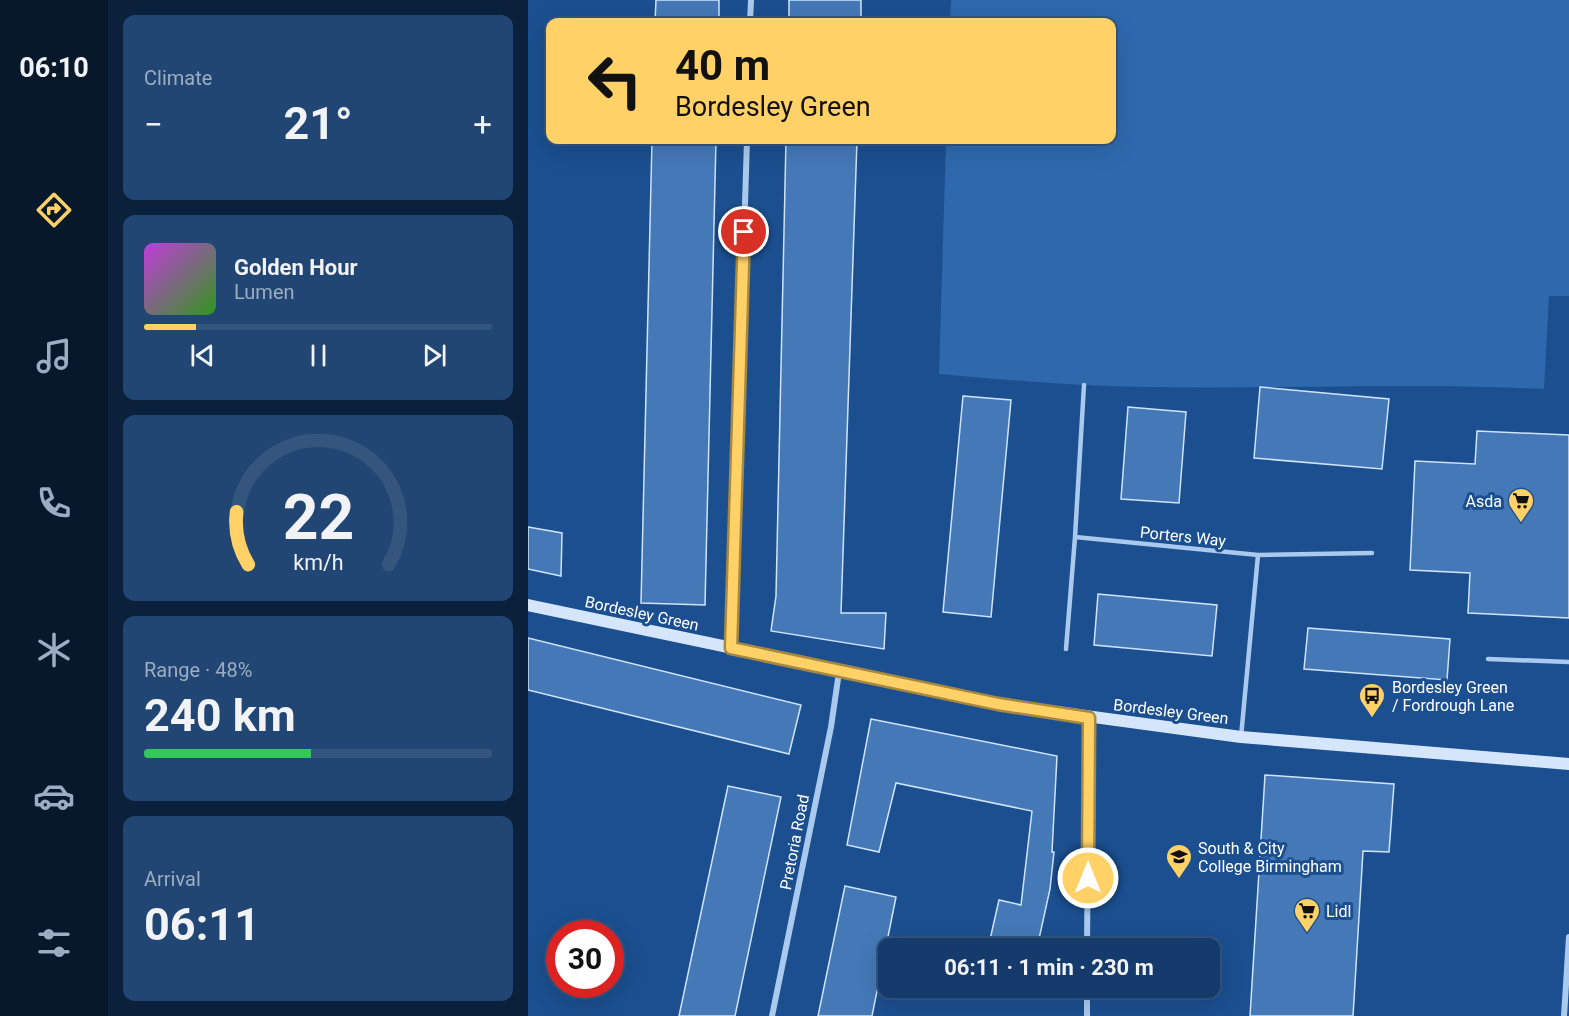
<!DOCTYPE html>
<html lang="en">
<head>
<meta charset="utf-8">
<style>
  :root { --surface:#143b6b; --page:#214673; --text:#f1f3f6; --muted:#9dadc1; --line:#33557e; --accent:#ffd166 }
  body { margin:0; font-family:Roboto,sans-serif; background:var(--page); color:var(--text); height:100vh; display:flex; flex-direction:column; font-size:22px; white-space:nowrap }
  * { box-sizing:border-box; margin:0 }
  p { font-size:20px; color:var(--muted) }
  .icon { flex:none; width:33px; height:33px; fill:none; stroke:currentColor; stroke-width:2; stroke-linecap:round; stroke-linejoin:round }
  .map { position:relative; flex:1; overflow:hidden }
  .panel { display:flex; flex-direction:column; gap:15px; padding:15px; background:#0b203b; width:420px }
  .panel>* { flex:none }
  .banner { position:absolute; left:18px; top:18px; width:570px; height:126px; border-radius:12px; box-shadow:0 6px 24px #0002,0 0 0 2px var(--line); background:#ffd166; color:#111; overflow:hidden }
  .speed { position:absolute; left:18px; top:920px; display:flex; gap:12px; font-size:30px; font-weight:700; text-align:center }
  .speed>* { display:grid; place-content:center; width:78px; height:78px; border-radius:50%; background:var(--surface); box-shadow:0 6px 24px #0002,0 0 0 2px var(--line); line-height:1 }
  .speed .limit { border:9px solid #d22; background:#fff; color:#111 }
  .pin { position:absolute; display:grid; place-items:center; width:51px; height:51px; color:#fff; margin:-26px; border:3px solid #fff; border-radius:50%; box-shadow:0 2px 6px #0007 }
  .me { position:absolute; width:66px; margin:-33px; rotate:0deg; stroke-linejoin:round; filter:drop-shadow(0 0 4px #0008) }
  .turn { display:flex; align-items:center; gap:21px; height:126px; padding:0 30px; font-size:27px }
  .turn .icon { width:78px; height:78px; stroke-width:2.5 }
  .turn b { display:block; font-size:42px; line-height:51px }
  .big { font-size:45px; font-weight:700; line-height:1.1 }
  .panel .card { flex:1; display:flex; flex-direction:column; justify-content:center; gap:9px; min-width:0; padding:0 21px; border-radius:12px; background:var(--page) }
  .panel .dial { align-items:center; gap:0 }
  .dial svg { height:156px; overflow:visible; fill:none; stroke:var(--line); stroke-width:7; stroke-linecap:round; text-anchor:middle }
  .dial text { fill:var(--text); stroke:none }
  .song { display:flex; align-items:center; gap:18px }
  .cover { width:72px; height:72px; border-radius:9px; background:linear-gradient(135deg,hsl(290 70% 55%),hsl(110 70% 35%)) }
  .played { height:6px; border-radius:3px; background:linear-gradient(90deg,var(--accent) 15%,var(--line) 15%) }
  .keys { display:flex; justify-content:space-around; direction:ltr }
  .heat { display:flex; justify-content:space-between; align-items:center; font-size:33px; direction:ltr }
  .charge { height:9px; border-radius:4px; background:linear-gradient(90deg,#34c759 48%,var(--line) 0) }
  .trip { position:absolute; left:350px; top:938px; width:342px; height:60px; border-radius:12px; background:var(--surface); box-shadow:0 6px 24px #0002,0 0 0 2px var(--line); font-weight:700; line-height:60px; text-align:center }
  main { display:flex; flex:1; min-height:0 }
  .tabs { display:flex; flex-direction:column; width:108px; justify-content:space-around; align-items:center; background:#08182b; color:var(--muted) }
  .tabs .icon { width:42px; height:42px }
  .tabs .active { color:var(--accent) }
  .tabs b { font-size:27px; color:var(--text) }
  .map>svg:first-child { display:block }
</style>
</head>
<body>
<main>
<nav class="tabs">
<b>06:10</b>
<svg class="icon active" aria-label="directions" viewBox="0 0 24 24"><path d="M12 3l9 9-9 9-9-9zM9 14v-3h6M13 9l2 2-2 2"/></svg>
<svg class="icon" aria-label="music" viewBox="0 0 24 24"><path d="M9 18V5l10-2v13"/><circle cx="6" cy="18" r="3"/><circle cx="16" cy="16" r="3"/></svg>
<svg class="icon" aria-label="phone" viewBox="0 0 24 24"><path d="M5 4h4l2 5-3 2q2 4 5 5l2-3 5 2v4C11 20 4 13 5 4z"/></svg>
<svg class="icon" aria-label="climate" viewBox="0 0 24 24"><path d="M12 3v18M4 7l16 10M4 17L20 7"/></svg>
<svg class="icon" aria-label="car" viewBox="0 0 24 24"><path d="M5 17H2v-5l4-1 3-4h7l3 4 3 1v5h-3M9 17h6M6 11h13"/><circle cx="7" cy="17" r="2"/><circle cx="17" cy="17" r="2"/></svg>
<svg class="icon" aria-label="filters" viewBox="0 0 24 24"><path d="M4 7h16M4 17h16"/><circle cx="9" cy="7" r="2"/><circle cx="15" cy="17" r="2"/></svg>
</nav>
<section class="panel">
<div class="card"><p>Climate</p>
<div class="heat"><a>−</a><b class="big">21°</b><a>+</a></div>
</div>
<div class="card">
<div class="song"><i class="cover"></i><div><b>Golden Hour</b><p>Lumen</p></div></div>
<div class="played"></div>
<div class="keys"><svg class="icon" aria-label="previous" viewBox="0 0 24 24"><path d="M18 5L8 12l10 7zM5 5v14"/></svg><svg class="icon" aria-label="pause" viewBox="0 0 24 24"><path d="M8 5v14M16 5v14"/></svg><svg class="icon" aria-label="next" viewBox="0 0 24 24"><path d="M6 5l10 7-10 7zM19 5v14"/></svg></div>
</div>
<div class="card dial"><svg viewBox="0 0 100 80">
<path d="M14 69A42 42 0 1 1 86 69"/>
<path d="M14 69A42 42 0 0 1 8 42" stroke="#ffd166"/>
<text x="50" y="56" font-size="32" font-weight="700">22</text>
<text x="50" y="72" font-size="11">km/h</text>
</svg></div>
<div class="card"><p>Range · 48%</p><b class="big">240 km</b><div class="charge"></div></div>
<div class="card"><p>Arrival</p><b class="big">06:11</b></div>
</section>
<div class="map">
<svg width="1041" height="1016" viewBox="0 0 1041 1016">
  <rect width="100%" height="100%" fill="#1b4f8f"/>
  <path fill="#2e69ad" d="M 423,0 L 1041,0 L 1041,296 L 1021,296 L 1016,389 C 863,381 709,392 556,385 C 508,383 459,378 411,374 L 418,140 L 584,140 L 584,22 L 422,22 Z"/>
  <path fill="#4478b7" stroke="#cfe3fa" stroke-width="1.5" d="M 128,0 L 191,0 L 191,22 L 127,22 Z
    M 261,0 L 333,0 L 333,22 L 261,22 Z
    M 124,140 L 188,140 L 177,605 L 113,603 Z
    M 258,140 L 329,140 L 313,613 L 358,613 L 356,649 L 243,631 L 248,596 Z
    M 732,387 L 861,399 L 854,469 L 726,458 Z
    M 435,396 L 483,400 L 463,617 L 415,612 Z
    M 600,407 L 658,412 L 651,503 L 593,499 Z
    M 949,431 L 1041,435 L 1041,618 L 940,613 L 942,573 L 882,570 L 887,461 L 947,464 Z
    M 0,527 L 34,533 L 33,576 L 0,569 Z
    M 570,594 L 689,605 L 684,656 L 566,645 Z
    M 780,628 L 922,639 L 919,680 L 776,669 Z
    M 0,638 L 273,705 L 261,754 L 0,690 Z
    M 343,719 L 529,756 L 524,852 L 526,852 L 522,889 L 509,948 L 479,948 L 461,944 L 471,900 L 493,905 L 504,811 L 368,783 L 351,852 L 319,845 Z
    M 737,775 L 866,784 L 861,852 L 835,851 L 825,1016 L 722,1016 Z
    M 200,786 L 253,797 L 207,1016 L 151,1016 Z
    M 317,886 L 368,897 L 344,1016 L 290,1016 Z"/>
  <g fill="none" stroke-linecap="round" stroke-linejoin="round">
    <path stroke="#a9c9ee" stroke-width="4.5" d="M 556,385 L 547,537 L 730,555 L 713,737
      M 730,555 L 844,553
      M 538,649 L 547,537
      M 960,659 L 1041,662"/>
    <path stroke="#a9c9ee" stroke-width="6" d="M 222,22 L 223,0
      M 203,648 L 219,140
      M 559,948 L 561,718
      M 244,1016 L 303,727 L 311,672
      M 559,1016 L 559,987
      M 1036,1016 L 1041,937"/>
    <path stroke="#d6e6fa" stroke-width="12" d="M 0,605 L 470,704 L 713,737 L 1041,764"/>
  </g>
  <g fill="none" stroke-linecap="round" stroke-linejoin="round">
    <defs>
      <path id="route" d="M 216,232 L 203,648 L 470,704 L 561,718 L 560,878"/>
    </defs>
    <use href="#route" stroke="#a68842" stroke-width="15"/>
    <use href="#route" stroke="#ffd166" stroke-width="10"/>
  </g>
  <defs>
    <symbol id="supermarket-pin" viewBox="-11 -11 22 30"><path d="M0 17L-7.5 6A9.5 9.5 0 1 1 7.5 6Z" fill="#ffd166" stroke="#1b4f8f"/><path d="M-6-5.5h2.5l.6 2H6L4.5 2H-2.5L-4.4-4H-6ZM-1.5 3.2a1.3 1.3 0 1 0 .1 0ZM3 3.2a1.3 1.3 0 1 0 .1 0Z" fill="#111"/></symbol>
    <symbol id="bus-pin" viewBox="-11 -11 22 30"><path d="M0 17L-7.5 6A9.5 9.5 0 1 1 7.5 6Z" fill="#ffd166" stroke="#1b4f8f"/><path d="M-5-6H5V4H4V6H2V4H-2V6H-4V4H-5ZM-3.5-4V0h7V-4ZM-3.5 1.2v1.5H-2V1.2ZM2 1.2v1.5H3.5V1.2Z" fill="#111"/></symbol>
    <symbol id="university-pin" viewBox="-11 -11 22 30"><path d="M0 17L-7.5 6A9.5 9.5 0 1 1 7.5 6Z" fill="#ffd166" stroke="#1b4f8f"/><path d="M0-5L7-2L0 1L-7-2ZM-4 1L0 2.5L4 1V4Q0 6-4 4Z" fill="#111"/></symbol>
  </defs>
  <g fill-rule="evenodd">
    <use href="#supermarket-pin" x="978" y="486" width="30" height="40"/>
    <use href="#bus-pin" x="829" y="681" width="30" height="40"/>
    <use href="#university-pin" x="636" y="842" width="30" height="40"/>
    <use href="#supermarket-pin" x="764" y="896" width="30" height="40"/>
  </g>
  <g text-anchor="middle" stroke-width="6" stroke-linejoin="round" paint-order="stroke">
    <g font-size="16" fill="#fff" stroke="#1b4f8f" text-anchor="start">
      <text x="974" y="507" text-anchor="end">Asda</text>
      <text x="864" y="693">Bordesley Green<tspan x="864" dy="18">/ Fordrough Lane</tspan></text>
      <text x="670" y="854">South &amp; City<tspan x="670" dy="18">College Birmingham</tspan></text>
      <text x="798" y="917">Lidl</text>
    </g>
    <g font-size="16" fill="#fff" stroke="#1b4f8f">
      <text transform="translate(655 536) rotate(6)" y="6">Porters Way</text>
      <text transform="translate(114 613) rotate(12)" y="6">Bordesley Green</text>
      <text transform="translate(643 711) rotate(7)" y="6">Bordesley Green</text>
      <text transform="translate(266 842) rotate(-79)" y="6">Pretoria Road</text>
    </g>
  </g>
</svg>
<div class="speed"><div class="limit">30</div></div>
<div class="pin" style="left:216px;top:232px;background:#d93025"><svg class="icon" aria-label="arrive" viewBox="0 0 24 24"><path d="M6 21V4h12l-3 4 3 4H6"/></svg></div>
<svg class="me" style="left:560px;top:878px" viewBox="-20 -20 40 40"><circle r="17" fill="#ffd166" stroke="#fff" stroke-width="3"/><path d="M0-11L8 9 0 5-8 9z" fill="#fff"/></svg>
<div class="trip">06:11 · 1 min · 230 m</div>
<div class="banner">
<div class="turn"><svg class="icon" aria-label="left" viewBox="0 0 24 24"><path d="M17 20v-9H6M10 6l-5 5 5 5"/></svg><div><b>40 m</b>Bordesley Green</div></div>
</div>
</div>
</main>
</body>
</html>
